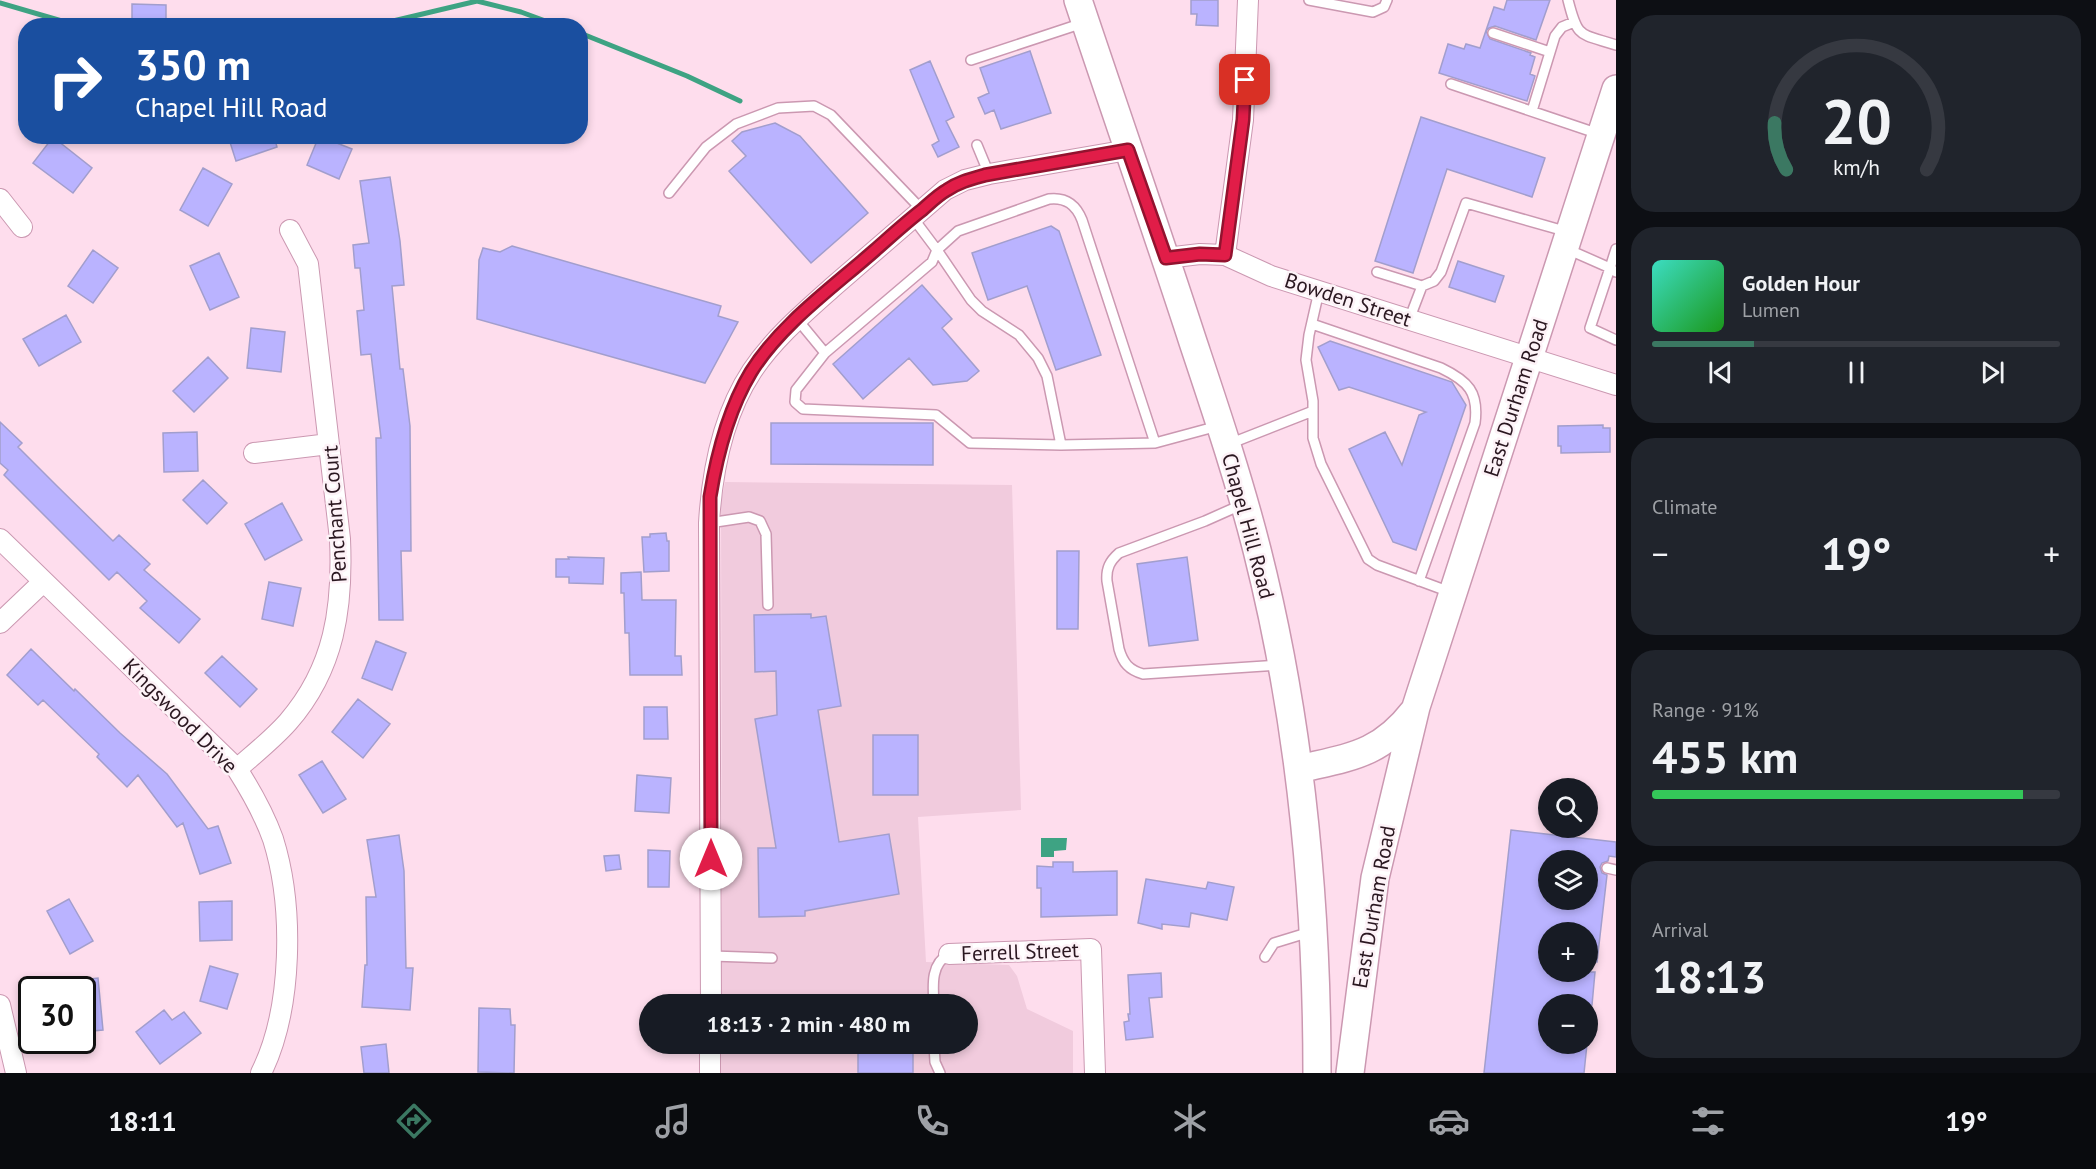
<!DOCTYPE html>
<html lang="en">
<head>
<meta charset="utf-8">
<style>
  :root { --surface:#171b24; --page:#20242c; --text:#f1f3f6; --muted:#9ea1a6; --line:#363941; --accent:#3b7862 }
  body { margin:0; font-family:"PT Sans",sans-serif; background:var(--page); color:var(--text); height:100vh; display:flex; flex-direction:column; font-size:22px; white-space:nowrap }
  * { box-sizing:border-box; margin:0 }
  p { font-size:20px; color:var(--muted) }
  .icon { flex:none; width:33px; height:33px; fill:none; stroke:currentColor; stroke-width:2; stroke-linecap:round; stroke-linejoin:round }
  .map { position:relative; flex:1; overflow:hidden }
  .drawer { display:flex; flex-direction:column; gap:15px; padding:15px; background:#0d0f14; width:480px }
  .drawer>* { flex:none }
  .banner { position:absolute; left:18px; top:18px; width:570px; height:126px; border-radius:24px; box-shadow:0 3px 9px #0003; background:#1a4fa0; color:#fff; overflow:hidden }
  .fabs { position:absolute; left:1538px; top:778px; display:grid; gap:12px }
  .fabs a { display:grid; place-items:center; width:60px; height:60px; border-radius:50%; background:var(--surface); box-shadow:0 3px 9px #0003; font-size:30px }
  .speed { position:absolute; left:18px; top:976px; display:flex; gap:12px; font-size:30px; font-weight:700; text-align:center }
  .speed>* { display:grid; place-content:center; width:78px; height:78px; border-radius:50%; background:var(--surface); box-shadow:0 3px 9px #0003; line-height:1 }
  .speed .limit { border:3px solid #111; border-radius:9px; background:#fff; color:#111 }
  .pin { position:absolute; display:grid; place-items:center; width:51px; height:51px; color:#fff; margin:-26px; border-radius:12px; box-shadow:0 3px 9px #0006 }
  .me { position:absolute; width:66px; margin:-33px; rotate:0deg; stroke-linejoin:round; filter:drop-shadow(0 0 4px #0008) }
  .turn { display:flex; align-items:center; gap:21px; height:126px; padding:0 18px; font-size:27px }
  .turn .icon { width:78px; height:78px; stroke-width:2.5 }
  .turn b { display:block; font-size:42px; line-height:51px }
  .big { font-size:45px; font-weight:800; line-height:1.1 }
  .drawer .widget { flex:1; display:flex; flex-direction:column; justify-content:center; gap:9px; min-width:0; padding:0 21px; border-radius:24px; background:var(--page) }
  .drawer .dial { align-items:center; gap:0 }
  .dial svg { height:156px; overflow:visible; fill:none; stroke:var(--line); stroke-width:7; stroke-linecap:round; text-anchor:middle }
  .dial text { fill:var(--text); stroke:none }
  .song { display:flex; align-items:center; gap:18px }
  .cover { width:72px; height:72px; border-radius:9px; background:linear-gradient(135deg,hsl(170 70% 55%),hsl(120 70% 35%)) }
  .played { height:6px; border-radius:3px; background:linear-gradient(90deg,var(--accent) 25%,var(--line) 25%) }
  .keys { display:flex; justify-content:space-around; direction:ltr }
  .heat { display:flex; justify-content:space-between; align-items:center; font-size:33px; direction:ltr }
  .charge { height:9px; border-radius:4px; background:linear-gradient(90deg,#34c759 91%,var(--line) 0) }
  .trip { position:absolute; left:639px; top:994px; width:339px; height:60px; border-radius:30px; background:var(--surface); box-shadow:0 3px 9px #0003; font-weight:800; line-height:60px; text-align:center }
  .tab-bar { display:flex; height:96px; justify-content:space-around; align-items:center; background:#090b0e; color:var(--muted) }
  .tab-bar .icon { width:42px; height:42px }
  .tab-bar .on { color:var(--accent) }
  .tab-bar b { font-size:27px; color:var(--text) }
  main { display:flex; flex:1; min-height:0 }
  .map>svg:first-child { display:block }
</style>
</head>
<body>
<main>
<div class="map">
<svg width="1616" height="1073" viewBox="0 0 1616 1073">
  <rect width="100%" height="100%" fill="#fedded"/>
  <path fill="#f1cbdd" d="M 725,482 L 1012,485 L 1021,810 L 918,817 L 926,962 L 1009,965 L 1017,976 L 1027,1009 L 1073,1031 L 1073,1073 L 719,1073 L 720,1044 L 968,1044 L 968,1005 L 720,1005 L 722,909 L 721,502 Z"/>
  <path fill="#3ea383" d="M 1041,838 L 1067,838 L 1066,850 L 1054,851 L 1054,857 L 1041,857 Z"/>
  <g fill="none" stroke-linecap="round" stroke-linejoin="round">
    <path stroke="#3ea383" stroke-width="5" d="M 0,3 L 79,26
      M 372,26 L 477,1 L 521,12 L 559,26
      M 580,33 L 687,76 L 740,101"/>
  </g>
  <path fill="#bab3ff" stroke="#a29ecd" stroke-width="1.5" fill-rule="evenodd" d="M 1191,0 L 1218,0 L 1218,26 L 1196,25 L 1197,14 L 1191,14 Z
    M 1507,0 L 1550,0 L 1536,40 L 1495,26 L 1489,28 L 1486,31 L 1490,39 L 1531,53 L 1530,55 L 1535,57 L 1530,74 L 1535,76 L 1527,101 L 1439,73 L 1448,44 L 1464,49 L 1466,44 L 1480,48 L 1494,7 L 1504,10 Z
    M 132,4 L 166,5 L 166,26 L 132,26 Z
    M 1030,51 L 1051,113 L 1001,129 L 994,110 L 985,114 L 978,98 L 989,93 L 980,68 Z
    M 930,61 L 954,117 L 946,121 L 959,147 L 938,157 L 932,145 L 939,141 L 910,70 Z
    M 1421,117 L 1545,158 L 1532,197 L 1447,169 L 1413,273 L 1375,261 Z
    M 775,123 L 800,136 L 868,213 L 811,263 L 729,171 L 746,156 L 732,141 L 742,132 Z
    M 228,136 L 274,136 L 277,147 L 236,161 Z
    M 319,136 L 352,149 L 339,179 L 307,165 Z
    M 53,137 L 92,168 L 73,193 L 33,163 Z
    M 203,168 L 232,184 L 208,226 L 180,210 Z
    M 390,177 L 400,241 L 404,285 L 392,286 L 400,369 L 403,369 L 410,426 L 411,551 L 401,551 L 403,620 L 379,620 L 376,438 L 381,438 L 371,354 L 361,355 L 357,311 L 364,310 L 360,268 L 355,268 L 353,245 L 369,243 L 360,181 Z
    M 1051,226 L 1059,231 L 1101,355 L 1056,370 L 1027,286 L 988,300 L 972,253 Z
    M 512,246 L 721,306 L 718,316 L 738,322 L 705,383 L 477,319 L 479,260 L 483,248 L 500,252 Z
    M 93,250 L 118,268 L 93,303 L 68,286 Z
    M 219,253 L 239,297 L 210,310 L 190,266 Z
    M 1458,261 L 1504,276 L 1495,302 L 1449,287 Z
    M 922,285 L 952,319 L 942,328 L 979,371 L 967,381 L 933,385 L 909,358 L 863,399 L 833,364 Z
    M 66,315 L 81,342 L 39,366 L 23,339 Z
    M 251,328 L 285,332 L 281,372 L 247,368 Z
    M 1330,341 L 1452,382 L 1466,405 L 1416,550 L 1393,542 L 1349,449 L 1385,432 L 1402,465 L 1419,415 L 1426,412 L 1349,387 L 1339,390 L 1318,347 Z
    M 208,357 L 228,378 L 194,412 L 173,391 Z
    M 0,422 L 22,443 L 18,447 L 57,486 L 113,541 L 119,535 L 150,564 L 144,570 L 200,619 L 179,643 L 140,608 L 147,601 L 117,572 L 109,580 L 4,475 L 8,470 L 0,463 Z
    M 771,423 L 933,423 L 933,465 L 771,464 Z
    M 1603,425 L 1603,428 L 1610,428 L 1610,452 L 1561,453 L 1561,446 L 1558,446 L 1558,426 Z
    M 197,432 L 198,471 L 164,472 L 163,433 Z
    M 203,480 L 227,503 L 207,524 L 183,500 Z
    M 282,503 L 302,540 L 265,560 L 245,524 Z
    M 666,533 L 667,541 L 669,541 L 669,571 L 644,572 L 642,537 L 650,537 L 650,534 Z
    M 1057,551 L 1079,551 L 1078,629 L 1057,629 Z
    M 568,557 L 604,558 L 603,584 L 569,583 L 569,577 L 556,577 L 556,559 L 569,559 Z
    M 1187,557 L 1198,640 L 1149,646 L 1137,564 Z
    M 641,572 L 642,600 L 676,600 L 675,656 L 681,656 L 682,675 L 630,675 L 629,633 L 625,633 L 624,593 L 621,593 L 621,573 Z
    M 269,582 L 301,588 L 293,626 L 262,619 Z
    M 811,614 L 811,618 L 826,616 L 841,706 L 818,710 L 839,842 L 889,834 L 899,894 L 805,911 L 805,916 L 759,917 L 758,848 L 776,848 L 755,719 L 777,715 L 776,671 L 755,672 L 754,615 Z
    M 376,641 L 406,653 L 392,690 L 362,678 Z
    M 31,649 L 74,691 L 75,689 L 120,733 L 167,774 L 208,829 L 218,826 L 231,863 L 200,874 L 183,823 L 177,827 L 138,775 L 127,787 L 97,757 L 99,754 L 43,700 L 38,705 L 7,675 Z
    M 222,656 L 257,689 L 240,707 L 205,673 Z
    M 358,699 L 390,724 L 363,758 L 332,732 Z
    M 644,707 L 667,707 L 668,739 L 644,739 Z
    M 873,735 L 918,735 L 918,795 L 873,795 Z
    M 322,761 L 346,799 L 323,813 L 299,775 Z
    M 637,775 L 671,778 L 669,813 L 635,811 Z
    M 1511,830 L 1616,842 L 1616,857 L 1609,856 L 1608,861 L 1602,863 L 1600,867 L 1602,873 L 1607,875 L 1597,962 L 1587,962 L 1587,933 L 1548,933 L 1548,972 L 1595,972 L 1592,1005 L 1548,1005 L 1548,1044 L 1587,1044 L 1584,1073 L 1484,1073 ZM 1548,861 L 1587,861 L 1587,900 L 1548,900 Z
    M 399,835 L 404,871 L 406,968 L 413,968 L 410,1010 L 362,1007 L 365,965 L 367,965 L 366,897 L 376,897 L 367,840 Z
    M 648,850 L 670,851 L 669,887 L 648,887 Z
    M 619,855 L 621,869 L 606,871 L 604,856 Z
    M 1053,862 L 1073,862 L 1073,872 L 1117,871 L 1117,915 L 1041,917 L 1041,888 L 1037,888 L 1037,866 L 1053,867 Z
    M 1146,879 L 1206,889 L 1208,882 L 1234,887 L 1227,920 L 1191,913 L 1189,927 L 1162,924 L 1162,929 L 1138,923 Z
    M 69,899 L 93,941 L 70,954 L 47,911 Z
    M 232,901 L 232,940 L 200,941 L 199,902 Z
    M 210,966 L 238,974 L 227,1009 L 200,1001 Z
    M 1161,973 L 1162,997 L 1149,998 L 1153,1037 L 1126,1040 L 1124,1022 L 1129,1021 L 1128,1014 L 1130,1014 L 1128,975 Z
    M 98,978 L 103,1030 L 82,1032 L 82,980 Z
    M 479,1008 L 510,1009 L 511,1025 L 515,1025 L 514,1073 L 478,1072 Z
    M 164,1010 L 172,1020 L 184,1012 L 201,1033 L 160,1064 L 136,1032 Z
    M 386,1044 L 389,1073 L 364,1073 L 361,1047 Z
    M 858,1044 L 913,1044 L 913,1073 L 858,1073 Z"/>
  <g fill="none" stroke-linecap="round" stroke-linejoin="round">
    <defs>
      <path id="lane" d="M 1309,0 L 1373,12 L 1384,7 L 1387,0
        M 1568,0 C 1578,39 1579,33 1616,45
        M 1493,33 L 1550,52
        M 971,60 L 1083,23
        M 1451,84 L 1599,134
        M 1532,111 L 1555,36 L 1562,27 L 1574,22
        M 977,145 L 989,174
        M 669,193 L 706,147 L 736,124 L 778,108 L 814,106 L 831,115 L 922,210
        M 913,218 L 937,250 L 958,231 L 1049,199 C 1066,197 1076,205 1082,220 L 1155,443 L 1218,426
        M 1567,249 L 1610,268 L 1590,328 L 1616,340
        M 1616,249 L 1610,268 L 1616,272
        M 937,250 L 932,262 L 825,353 L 796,390 L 795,402 L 803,409 L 936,415 L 970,443 L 1061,445
        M 937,250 L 971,300 L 982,311 L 1019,335 L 1038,358 L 1047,376 L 1061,445 L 1155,443
        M 1377,272 L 1422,286
        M 1319,291 L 1309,335 L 1306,360 L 1313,401 L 1313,438 L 1321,464 L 1368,559 L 1377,565 L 1450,592
        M 797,319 L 825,353
        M 1409,320 L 1422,286 L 1434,281 L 1441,272 L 1466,203 L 1568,232
        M 1312,324 L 1441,368 C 1468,381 1479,392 1475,423 L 1419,581
        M 1229,444 L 1313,411
        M 1241,505 L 1205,521 L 1119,553 C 1110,561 1106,568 1107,581 L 1119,649 C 1123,663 1129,670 1143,674 L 1279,665
        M 709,523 L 749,517 L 760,521 L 766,534 L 768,605
        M 1607,868 L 1616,870
        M 712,956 L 772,958
        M 1265,957 L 1274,943 L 1310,932
        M 934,1005 C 933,987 930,964 949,954
        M 934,1044 L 935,1062 L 940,1073"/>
      <path id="street" d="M 0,199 L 22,227
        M 1225,255 L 1243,120 L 1248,0
        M 1166,258 L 1200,254 L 1225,255 L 1271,276 L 1616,385
        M 254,453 L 329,444
        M 0,539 L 237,769 C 251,791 264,814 273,839 C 294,906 293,1009 261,1073
        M 0,623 L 43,582
        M 237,769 C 254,754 273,739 288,722 C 335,668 343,607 340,539 L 308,264 L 290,230
        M 949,954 L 1091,949 L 1095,1073
        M 0,1005 L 16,1073
        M 711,1005 L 709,523 C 712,471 723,415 752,371 C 774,338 805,312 834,286 C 871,254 908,222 945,190 L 965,180 L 989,174 L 1128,150
        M 710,1073 L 710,1044"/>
      <path id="secondary" d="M 1078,0 C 1116,114 1156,228 1193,342 C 1216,411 1239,479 1257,550 C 1300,720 1317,897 1317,1073
        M 1299,769 C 1350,757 1380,755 1414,711
        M 1350,1073 L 1375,878 L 1416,707 L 1616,89"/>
    </defs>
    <use href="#lane" stroke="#cb98b1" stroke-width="12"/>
    <use href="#street" stroke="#cb98b1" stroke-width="22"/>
    <use href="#secondary" stroke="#cb98b1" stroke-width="30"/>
    <use href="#lane" stroke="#fff" stroke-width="9"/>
    <use href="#street" stroke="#fff" stroke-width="20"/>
    <use href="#secondary" stroke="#fff" stroke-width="27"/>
  </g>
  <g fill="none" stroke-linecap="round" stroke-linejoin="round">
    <defs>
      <path id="route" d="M 711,859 L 710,497 C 717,454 728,410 751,372 C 781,324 832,288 874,251 C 890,237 905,223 922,210 C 930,203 938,195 947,190 C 959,182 971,179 985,175 L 1128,150 L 1166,258 L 1200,254 L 1225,255 L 1243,120 L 1245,80"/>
    </defs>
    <use href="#route" stroke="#92132f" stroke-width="15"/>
    <use href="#route" stroke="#e11d48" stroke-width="10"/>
  </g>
  <g text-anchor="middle" stroke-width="5" stroke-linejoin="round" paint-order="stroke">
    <g font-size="21" fill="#2a1720" stroke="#fdf2f7">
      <text transform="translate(1348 300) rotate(18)" y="7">Bowden Street</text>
      <text transform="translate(1516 398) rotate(-72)" y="7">East Durham Road</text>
      <text transform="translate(335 514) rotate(-94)" y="7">Penchant Court</text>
      <text transform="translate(1248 526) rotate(75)" y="7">Chapel Hill Road</text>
      <text transform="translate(180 716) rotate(45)" y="7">Kingswood Drive</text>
      <text transform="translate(1374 907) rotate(-80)" y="7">East Durham Road</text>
      <text transform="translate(1020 952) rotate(-2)" y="7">Ferrell Street</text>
    </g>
  </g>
</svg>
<div class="fabs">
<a><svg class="icon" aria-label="search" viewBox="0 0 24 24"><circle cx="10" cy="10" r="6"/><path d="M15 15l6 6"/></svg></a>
<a><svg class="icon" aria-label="layers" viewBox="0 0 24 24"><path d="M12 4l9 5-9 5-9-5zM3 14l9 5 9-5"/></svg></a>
<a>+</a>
<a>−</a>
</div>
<div class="speed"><div class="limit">30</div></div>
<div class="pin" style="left:1245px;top:80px;background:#d93025"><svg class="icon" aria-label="arrive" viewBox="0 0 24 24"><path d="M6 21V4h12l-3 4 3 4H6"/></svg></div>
<svg class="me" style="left:711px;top:859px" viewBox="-20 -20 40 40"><circle r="19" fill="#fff"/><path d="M0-13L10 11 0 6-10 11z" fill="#e11d48"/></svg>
<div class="trip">18:13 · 2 min · 480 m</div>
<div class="banner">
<div class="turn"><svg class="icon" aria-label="right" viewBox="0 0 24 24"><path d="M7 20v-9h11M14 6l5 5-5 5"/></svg><div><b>350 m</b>Chapel Hill Road</div></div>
</div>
</div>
<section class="drawer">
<div class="widget dial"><svg viewBox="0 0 100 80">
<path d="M14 69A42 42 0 1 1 86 69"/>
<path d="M14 69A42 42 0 0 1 8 45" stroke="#3b7862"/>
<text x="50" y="56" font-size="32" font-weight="700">20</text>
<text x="50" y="72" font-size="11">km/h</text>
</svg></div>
<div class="widget">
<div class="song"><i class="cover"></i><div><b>Golden Hour</b><p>Lumen</p></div></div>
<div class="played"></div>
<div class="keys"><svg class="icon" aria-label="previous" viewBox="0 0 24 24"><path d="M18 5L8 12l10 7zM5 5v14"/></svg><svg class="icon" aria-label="pause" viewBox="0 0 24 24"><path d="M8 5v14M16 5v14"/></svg><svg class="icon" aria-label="next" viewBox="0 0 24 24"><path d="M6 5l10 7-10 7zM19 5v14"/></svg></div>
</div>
<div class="widget"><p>Climate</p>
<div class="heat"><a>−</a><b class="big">19°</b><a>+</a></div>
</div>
<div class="widget"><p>Range · 91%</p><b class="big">455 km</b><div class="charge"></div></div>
<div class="widget"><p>Arrival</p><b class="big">18:13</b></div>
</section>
</main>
<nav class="tab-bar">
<b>18:11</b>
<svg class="icon on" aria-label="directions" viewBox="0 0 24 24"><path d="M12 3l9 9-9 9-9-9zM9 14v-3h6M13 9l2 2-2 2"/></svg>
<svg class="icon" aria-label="music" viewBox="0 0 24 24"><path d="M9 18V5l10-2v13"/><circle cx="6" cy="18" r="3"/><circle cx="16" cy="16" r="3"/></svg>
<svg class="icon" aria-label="phone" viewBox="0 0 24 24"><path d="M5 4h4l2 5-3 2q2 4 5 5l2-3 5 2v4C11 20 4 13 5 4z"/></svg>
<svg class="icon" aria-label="climate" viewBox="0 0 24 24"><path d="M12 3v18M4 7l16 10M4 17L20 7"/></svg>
<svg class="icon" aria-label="car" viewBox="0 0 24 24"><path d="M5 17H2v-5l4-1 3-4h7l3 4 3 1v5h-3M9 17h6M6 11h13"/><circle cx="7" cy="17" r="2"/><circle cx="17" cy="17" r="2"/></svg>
<svg class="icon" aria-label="filters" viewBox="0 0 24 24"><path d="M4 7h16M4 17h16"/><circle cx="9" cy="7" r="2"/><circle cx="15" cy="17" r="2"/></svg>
<b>19°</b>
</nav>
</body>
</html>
